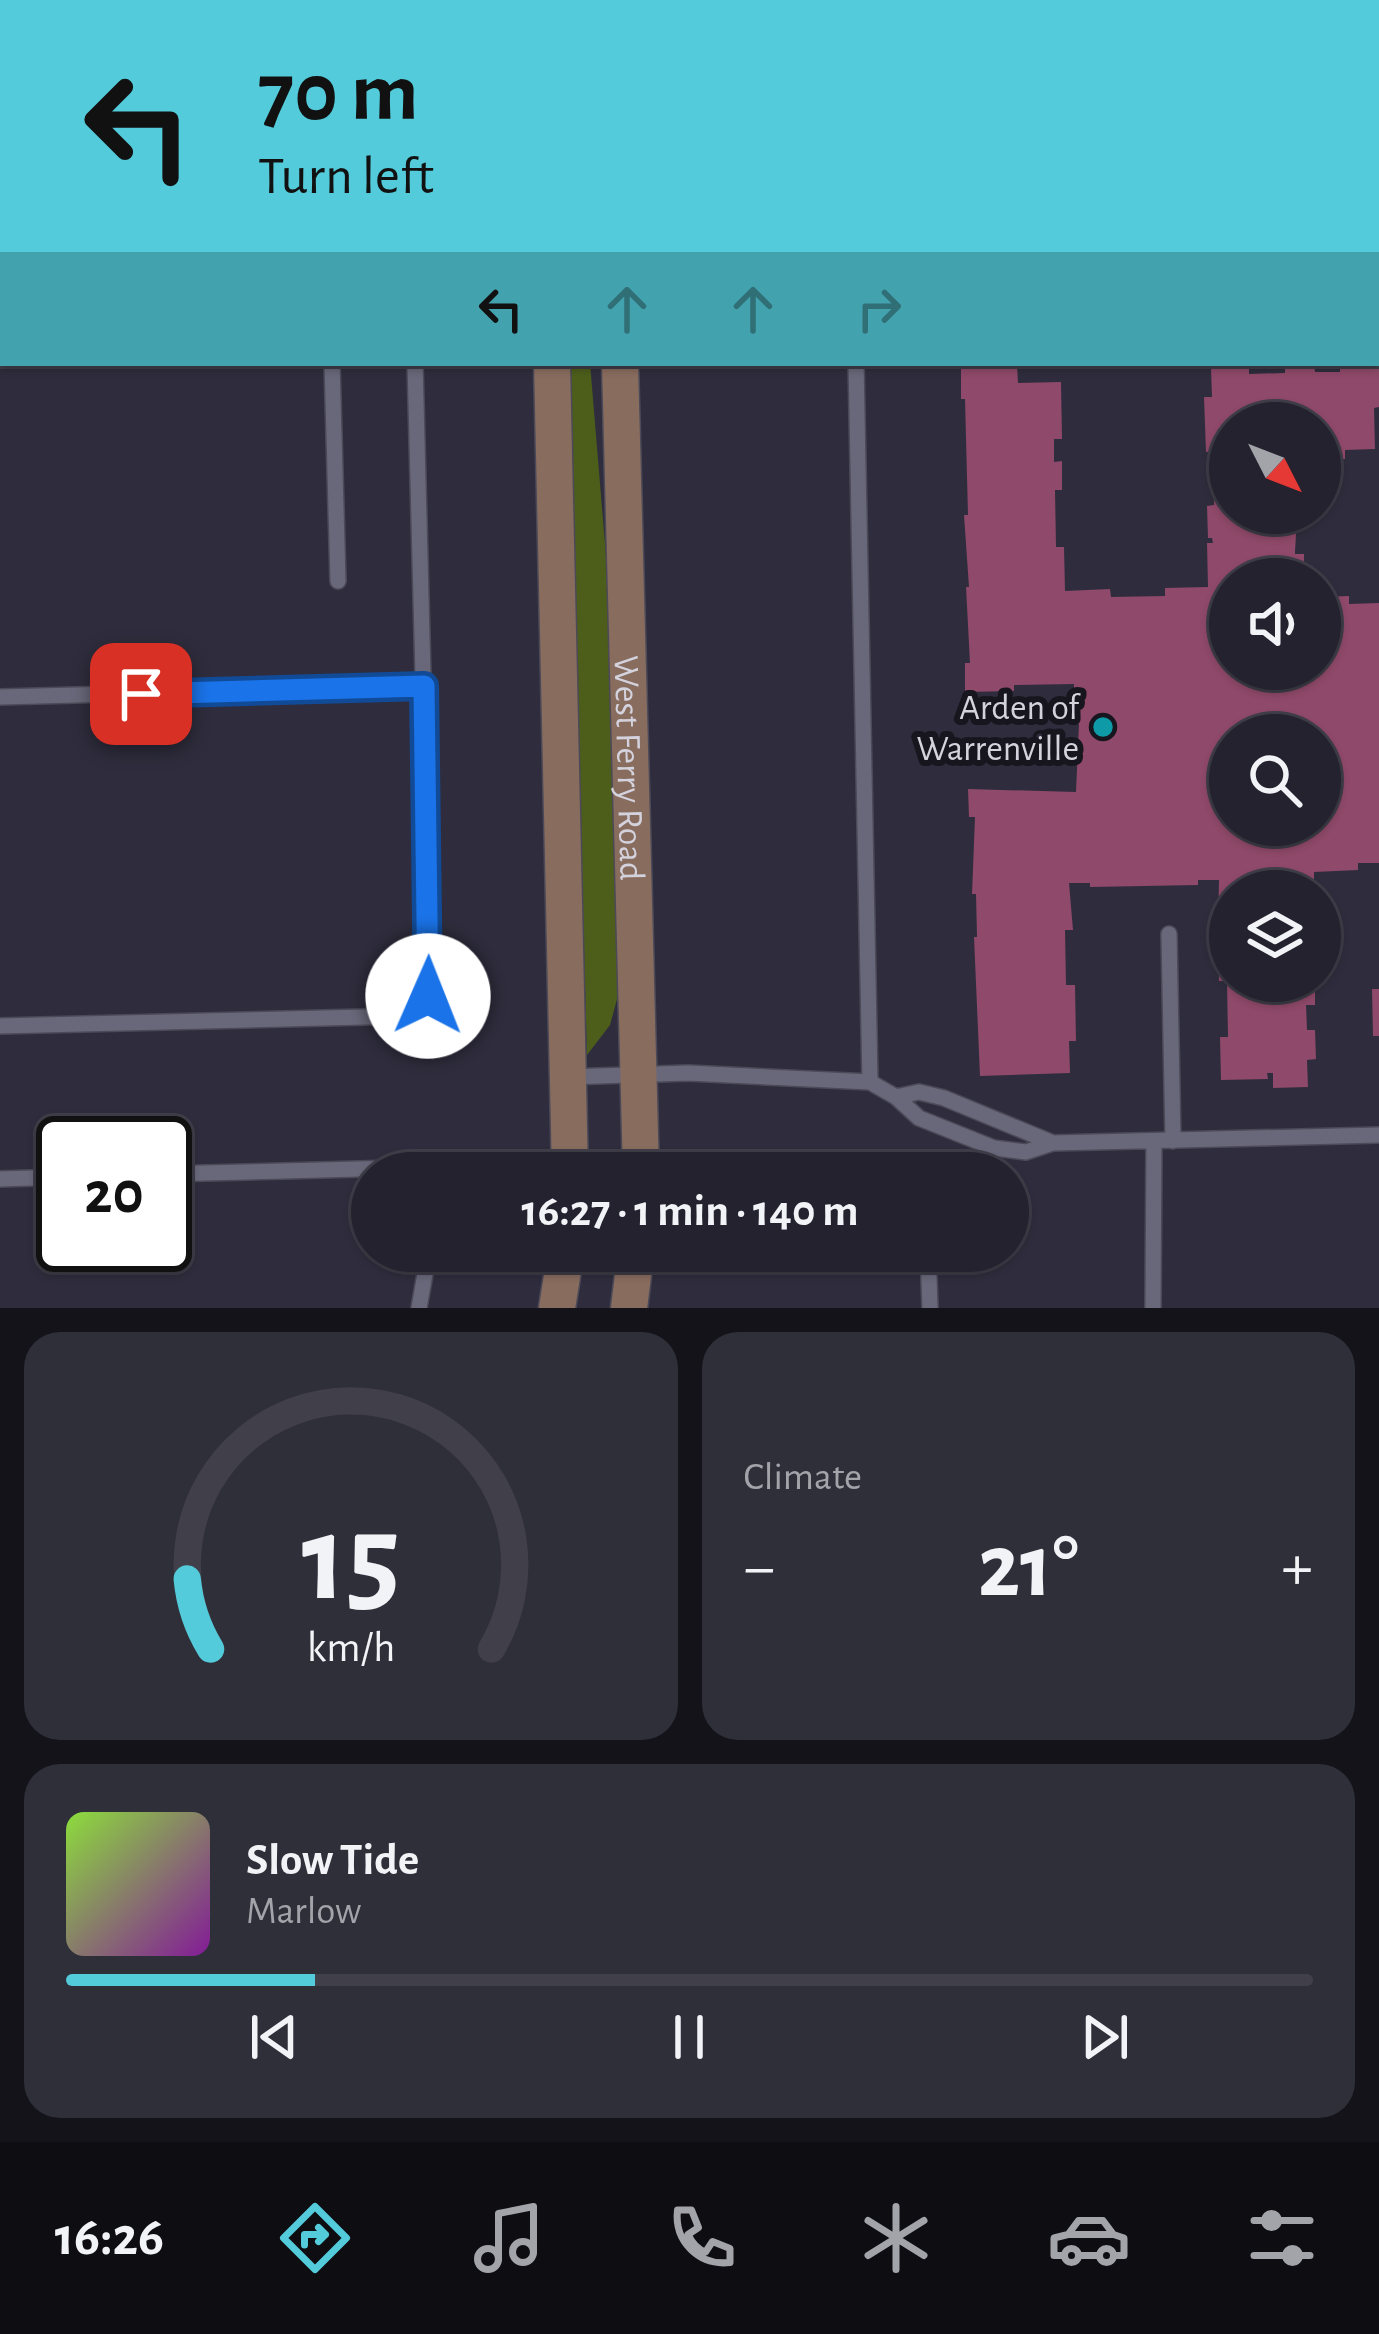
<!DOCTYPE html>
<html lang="en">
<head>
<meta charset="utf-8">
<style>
  :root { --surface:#23222e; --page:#2f2f3a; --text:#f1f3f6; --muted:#a3a4aa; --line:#403f4a; --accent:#53cbda }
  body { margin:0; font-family:"Alegreya Sans",sans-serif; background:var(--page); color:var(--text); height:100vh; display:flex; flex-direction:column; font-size:45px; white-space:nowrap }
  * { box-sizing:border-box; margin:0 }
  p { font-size:39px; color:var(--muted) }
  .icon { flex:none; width:66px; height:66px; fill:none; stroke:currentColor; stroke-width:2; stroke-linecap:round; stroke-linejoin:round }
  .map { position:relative; height:1308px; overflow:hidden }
  .drawer { display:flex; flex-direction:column; gap:24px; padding:24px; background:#131319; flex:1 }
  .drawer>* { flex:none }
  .guide { position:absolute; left:0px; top:0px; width:1380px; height:366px; box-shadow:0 3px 9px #0004,0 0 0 3px var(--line); background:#53cbda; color:#111; overflow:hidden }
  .needle { width:78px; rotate:132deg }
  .controls { position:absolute; left:1209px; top:402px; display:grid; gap:24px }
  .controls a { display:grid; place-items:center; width:132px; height:132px; border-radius:50%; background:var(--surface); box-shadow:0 3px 9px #0004,0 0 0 3px var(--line); font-size:60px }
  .speed { position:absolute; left:36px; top:1116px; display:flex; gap:24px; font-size:60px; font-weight:700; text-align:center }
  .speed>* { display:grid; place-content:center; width:156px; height:156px; border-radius:50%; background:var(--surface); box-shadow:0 3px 9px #0004,0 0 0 3px var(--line); line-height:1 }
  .speed .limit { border:6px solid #111; border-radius:18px; background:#fff; color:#111 }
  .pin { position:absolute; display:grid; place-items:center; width:102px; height:102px; color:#fff; margin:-51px; border-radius:24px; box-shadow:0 6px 18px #0006 }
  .me { position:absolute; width:132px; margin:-66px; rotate:1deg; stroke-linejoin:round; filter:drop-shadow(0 0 9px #0008) }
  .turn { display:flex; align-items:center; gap:42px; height:252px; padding:0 60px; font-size:54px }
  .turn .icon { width:156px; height:156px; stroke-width:2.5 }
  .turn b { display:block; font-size:84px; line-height:102px }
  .lanes { display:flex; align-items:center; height:114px; padding:0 60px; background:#0003; justify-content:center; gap:60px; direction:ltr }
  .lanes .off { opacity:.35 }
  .big { font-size:90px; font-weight:600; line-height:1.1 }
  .drawer .widget { flex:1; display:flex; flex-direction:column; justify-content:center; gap:18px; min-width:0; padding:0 42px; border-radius:36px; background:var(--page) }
  .drawer .dial { align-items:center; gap:0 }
  .dial svg { height:312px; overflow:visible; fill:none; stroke:var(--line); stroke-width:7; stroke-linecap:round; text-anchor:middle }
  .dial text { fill:var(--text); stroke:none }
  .song { display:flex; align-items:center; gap:36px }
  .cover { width:144px; height:144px; border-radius:18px; background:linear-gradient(135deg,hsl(90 70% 55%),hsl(290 70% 35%)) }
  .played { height:12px; border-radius:6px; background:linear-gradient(90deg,var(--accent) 20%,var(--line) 20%) }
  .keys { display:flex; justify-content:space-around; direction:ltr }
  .heat { display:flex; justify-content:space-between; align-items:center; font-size:66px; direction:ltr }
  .drawer .tiles { flex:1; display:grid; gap:24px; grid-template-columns:1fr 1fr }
  .widget:last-child { grid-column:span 2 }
  .trip { position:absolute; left:351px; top:1152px; width:678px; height:120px; border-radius:60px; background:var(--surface); box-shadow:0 3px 9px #0004,0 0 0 3px var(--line); font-weight:600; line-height:120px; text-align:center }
  .menu { display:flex; height:192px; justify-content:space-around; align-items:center; background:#0e0e12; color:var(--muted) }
  .menu .icon { width:84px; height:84px }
  .menu .current { color:var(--accent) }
  .menu b { font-size:54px; color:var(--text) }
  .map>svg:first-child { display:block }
</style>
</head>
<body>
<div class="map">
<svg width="1379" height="1308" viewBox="0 0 1379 1308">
  <rect width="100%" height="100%" fill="#2f2d3d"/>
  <path fill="#4d5e1b" d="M 568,363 L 590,363 L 609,592 L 622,981 L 610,1025 L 587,1055 Z"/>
  <path fill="#8f496a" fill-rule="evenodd" d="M 1379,363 L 1379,407 L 1374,408 L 1375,449 L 1345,450 L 1345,459 L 1320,460 L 1320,423 L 1230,423 L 1230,513 L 1305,513 L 1305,519 L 1297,519 L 1295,551 L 1295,554 L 1304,554 L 1304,579 L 1230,579 L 1230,669 L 1320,669 L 1320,597 L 1349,596 L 1349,604 L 1379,603 L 1379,863 L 1358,863 L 1358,870 L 1314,872 L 1314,891 L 1230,891 L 1227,981 L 1315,981 L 1315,1005 L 1306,1005 L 1307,1030 L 1315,1030 L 1316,1059 L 1307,1060 L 1308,1087 L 1273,1088 L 1273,1073 L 1267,1073 L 1268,1079 L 1221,1080 L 1220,1037 L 1228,1037 L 1227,981 L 1219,981 L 1218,951 L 1225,951 L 1225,926 L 1218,926 L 1219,880 L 1198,880 L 1198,885 L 1090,887 L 1090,883 L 1069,883 L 1073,930 L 1065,930 L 1066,985 L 1075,985 L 1076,1041 L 1069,1041 L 1070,1073 L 980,1076 L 974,937 L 977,937 L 976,894 L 972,894 L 975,817 L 969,817 L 968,789 L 1076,792 L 1079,724 L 1074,724 L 1074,684 L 1014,685 L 1014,691 L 965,692 L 965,663 L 970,663 L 966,587 L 969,587 L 964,515 L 968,515 L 965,399 L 961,399 L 961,366 L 1017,364 L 1018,383 L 1061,382 L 1062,439 L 1054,439 L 1054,462 L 1062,461 L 1062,490 L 1055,490 L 1056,547 L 1064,547 L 1065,591 L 1110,589 L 1111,597 L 1165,596 L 1165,588 L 1208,587 L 1207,543 L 1213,543 L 1212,538 L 1208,538 L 1207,506 L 1214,505 L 1213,451 L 1206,452 L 1204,397 L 1212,397 L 1211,368 L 1249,367 L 1249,374 L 1285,373 L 1285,365 L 1314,364 L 1315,372 L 1340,372 L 1340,365 ZM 1230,735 L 1320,735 L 1320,825 L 1230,825 Z
    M 1372,989 L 1379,989 L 1379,1036 L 1373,1036 Z"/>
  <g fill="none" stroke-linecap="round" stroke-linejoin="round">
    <defs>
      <path id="lane" d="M 117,0 L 117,3
        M 323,0 L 323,3
        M 406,0 L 406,3
        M 873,3 L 874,0
        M 0,350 L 3,350
        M 1377,351 L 1379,351
        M 332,363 L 338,581
        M 0,697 L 424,686
        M 1169,934 L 1173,1141
        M 0,1026 L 405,1016 L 421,1009 L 431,989 L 415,363
        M 568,1077 L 688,1073 L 870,1082 L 856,363
        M 870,1082 L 896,1097 L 919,1118 L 994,1148 L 1026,1152 L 1053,1143 L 1379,1135
        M 896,1097 L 919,1092 L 944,1098 L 1053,1143
        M 165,1174 L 435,1167 L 435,1173
        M 0,1179 L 63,1177
        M 928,1251 L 930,1308
        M 419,1308 L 429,1251
        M 1153,1308 L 1154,1141"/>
      <g id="secondary">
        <path d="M 547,0 L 547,3"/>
        <path d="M 605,0 L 605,3"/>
        <path d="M 552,363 L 570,1173"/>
        <path id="s1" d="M 620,363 L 641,1173"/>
        <path d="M 557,1308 L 566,1251"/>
        <path d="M 629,1308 L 636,1251"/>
      </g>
    </defs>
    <use href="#lane" stroke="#4c4a58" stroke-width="18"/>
    <use href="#secondary" stroke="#4c4a58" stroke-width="39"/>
    <use href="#lane" stroke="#69687a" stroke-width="15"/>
    <use href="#secondary" stroke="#886c5e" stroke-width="36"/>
  </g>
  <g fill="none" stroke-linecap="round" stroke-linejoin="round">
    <defs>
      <path id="route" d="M 141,694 L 424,686 L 428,996"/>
    </defs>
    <use href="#route" stroke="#114b97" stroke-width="30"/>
    <use href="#route" stroke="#1a73e8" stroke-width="21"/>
  </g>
  <circle fill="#0f9aa8" stroke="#17161e" stroke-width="4.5" cx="1103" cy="727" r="12"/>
  <g text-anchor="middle" stroke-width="12" stroke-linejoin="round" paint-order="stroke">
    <g font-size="36" fill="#d3d2dd" stroke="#17161e" text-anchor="end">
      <text x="1079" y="719">Arden of<tspan x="1079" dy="41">Warrenville</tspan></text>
    </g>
    <g font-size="36" fill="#d3d2dd" stroke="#17161e">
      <text dy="13" stroke="none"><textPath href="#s1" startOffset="405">West Ferry Road</textPath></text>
    </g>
  </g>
</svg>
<div class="controls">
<a><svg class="needle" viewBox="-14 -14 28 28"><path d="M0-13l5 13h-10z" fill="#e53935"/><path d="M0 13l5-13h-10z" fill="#a3a4aa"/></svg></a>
<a><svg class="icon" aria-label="sound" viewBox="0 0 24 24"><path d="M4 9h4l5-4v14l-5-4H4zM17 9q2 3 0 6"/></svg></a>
<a><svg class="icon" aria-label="search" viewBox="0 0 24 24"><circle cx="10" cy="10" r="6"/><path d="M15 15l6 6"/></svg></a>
<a><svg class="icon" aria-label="layers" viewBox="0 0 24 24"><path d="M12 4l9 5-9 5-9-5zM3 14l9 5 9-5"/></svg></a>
</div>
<div class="speed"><div class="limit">20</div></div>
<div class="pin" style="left:141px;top:694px;background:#d93025"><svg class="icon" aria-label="arrive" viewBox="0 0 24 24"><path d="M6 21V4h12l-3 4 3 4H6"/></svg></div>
<svg class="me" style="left:428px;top:996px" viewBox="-20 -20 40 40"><circle r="19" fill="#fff"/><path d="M0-13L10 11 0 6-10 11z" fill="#1a73e8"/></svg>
<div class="trip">16:27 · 1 min · 140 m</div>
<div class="guide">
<div class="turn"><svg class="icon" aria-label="left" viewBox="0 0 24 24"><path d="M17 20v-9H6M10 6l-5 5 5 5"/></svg><div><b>70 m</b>Turn left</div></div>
<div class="lanes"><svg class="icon" aria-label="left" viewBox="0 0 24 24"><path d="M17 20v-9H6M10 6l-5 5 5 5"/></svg><svg class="icon off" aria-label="ahead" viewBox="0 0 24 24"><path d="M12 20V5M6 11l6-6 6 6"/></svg><svg class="icon off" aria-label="ahead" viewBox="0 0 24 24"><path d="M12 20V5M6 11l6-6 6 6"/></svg><svg class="icon off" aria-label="right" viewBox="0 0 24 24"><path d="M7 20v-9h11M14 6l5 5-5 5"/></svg></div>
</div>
</div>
<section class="drawer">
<div class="tiles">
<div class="widget dial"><svg viewBox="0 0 100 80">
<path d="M14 69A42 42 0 1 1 86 69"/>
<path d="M14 69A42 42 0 0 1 8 51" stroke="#53cbda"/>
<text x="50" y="56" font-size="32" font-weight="700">15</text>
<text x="50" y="72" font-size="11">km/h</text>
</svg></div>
<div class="widget"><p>Climate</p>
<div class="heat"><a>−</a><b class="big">21°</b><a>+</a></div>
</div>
<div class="widget">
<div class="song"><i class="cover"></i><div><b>Slow Tide</b><p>Marlow</p></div></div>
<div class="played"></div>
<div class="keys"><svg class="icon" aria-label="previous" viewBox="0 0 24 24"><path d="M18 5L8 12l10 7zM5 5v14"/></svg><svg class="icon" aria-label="pause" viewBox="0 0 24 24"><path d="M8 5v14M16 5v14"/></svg><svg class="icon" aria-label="next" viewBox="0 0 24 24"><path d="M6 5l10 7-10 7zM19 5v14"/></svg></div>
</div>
</div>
</section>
<nav class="menu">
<b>16:26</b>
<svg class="icon current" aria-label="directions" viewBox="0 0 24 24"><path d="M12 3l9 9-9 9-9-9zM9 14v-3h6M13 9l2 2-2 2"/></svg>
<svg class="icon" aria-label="music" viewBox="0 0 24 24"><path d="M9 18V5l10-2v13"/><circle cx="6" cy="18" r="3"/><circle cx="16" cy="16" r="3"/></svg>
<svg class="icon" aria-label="phone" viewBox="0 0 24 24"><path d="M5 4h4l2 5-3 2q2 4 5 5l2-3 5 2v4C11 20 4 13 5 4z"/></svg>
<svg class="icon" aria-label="climate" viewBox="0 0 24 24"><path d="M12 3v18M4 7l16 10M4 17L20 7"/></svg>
<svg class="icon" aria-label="car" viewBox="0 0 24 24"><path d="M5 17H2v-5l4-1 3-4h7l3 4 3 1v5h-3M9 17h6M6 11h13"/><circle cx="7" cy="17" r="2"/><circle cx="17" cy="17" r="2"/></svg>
<svg class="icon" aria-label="filters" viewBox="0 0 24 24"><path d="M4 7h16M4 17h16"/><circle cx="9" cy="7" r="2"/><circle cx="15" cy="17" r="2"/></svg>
</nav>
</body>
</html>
